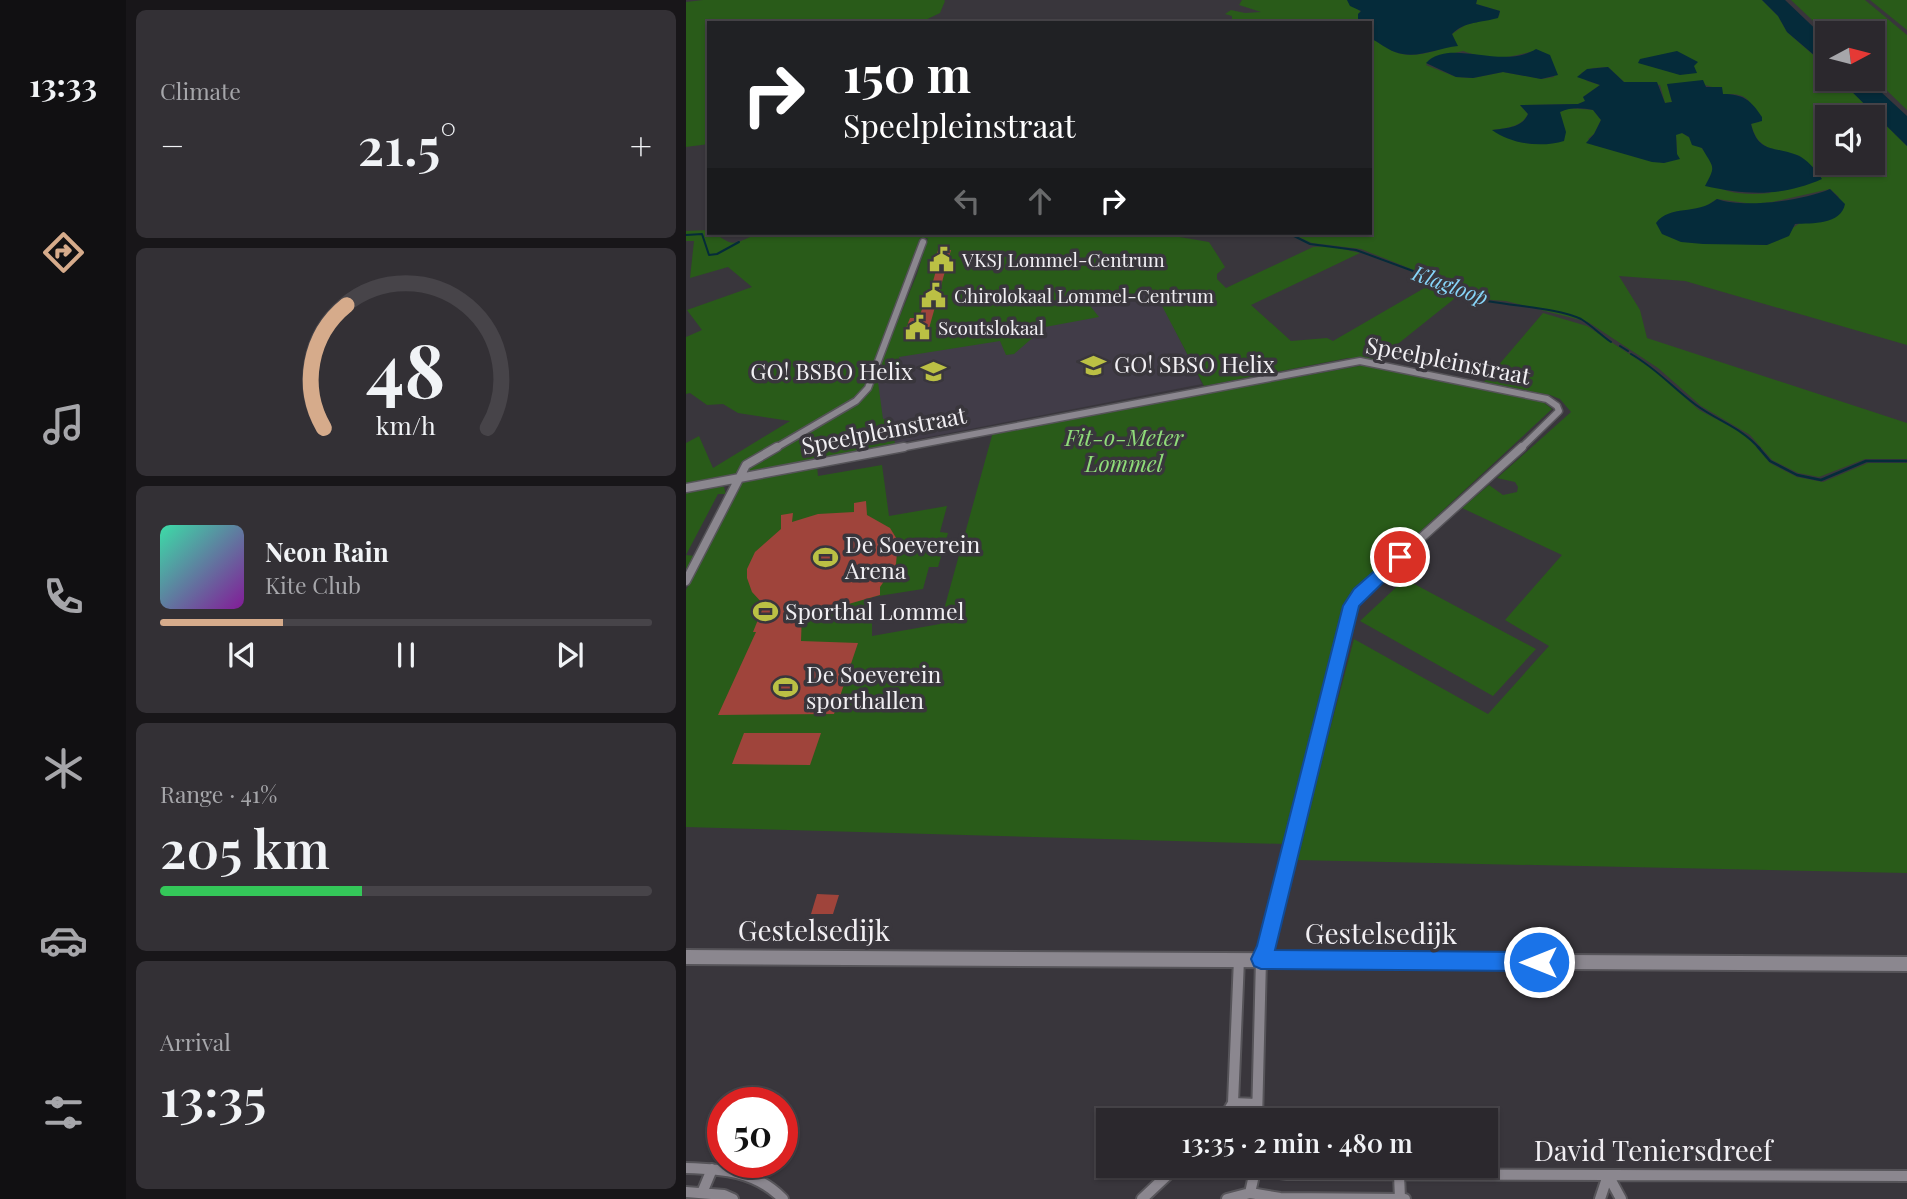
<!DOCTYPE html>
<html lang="en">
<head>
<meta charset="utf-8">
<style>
  :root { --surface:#2b282d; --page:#333035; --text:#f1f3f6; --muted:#a6a6aa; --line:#474449; --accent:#d6ab8b }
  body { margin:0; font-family:"Playfair Display",serif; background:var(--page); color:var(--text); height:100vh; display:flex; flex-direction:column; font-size:26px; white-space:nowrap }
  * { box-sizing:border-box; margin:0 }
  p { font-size:23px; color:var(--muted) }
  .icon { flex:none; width:38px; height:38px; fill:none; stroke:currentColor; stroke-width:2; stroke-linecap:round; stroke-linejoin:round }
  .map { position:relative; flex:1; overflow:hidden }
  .panel { display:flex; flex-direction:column; gap:10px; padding:10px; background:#181619; width:560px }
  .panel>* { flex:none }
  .banner { position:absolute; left:21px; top:21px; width:665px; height:214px; border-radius:0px; box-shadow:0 2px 5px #0004,0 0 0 2px var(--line); background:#202124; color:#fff; overflow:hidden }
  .needle { width:46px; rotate:83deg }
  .tools { position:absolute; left:1129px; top:21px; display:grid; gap:14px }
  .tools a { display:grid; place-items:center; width:70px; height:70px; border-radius:0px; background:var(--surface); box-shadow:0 2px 5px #0004,0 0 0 2px var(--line); font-size:35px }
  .speed { position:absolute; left:21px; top:1087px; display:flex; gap:14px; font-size:35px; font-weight:700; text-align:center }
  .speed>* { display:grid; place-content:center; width:91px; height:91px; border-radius:50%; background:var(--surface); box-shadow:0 2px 5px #0004,0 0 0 2px var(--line); line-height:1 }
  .speed .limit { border:10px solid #d22; background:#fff; color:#111 }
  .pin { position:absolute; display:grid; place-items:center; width:60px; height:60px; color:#fff; margin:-30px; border:4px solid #fff; border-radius:50%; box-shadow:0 2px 7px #0007 }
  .me { position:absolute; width:77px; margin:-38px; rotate:270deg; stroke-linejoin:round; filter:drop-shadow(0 0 5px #0008) }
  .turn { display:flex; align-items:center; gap:24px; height:147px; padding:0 21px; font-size:32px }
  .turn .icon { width:91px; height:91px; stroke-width:2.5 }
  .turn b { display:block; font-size:49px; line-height:60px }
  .lanes { display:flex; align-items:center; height:66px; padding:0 21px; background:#0003; justify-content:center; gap:35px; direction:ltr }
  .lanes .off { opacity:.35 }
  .big { font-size:52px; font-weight:600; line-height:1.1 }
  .panel .tile { flex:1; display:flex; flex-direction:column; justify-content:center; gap:10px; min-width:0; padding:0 24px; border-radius:10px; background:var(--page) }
  .panel .dial { align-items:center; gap:0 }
  .dial svg { height:182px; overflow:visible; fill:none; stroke:var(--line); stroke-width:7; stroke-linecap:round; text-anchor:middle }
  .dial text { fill:var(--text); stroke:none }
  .song { display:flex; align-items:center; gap:21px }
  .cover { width:84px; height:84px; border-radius:10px; background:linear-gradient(135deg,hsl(160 70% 55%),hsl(290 70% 35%)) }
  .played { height:7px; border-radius:4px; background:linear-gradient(90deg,var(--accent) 25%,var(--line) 25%) }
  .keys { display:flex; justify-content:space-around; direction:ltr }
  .heat { display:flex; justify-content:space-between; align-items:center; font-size:38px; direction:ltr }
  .charge { height:10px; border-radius:5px; background:linear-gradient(90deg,#34c759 41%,var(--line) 0) }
  .trip { position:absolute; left:410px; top:1108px; width:402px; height:70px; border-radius:0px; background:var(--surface); box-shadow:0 2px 5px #0004,0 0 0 2px var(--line); font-weight:600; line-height:70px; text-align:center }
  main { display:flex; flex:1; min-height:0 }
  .menu { display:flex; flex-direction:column; width:126px; justify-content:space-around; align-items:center; background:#111012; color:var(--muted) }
  .menu .icon { width:49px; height:49px }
  .menu .current { color:var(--accent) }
  .menu b { font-size:32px; color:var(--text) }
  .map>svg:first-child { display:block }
</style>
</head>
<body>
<main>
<nav class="menu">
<b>13:33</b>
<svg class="icon current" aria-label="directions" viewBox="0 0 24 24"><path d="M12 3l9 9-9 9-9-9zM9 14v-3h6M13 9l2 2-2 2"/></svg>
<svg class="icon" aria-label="music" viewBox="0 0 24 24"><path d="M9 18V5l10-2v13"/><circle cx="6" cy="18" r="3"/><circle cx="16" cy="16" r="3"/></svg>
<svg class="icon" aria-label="phone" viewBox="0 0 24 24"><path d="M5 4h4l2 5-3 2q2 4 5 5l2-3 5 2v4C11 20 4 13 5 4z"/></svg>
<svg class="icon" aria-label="climate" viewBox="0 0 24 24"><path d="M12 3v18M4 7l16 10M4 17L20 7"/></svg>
<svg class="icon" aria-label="car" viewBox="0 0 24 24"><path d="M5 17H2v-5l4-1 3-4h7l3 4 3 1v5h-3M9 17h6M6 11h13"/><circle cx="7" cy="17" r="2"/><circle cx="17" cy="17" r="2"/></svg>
<svg class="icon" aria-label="filters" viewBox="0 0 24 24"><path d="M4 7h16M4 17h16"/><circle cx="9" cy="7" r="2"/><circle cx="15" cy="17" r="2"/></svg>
</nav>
<section class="panel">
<div class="tile"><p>Climate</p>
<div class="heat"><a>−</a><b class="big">21.5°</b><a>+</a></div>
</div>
<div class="tile dial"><svg viewBox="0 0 100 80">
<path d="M14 69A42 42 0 1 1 86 69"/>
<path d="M14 69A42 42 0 0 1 24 15" stroke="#d6ab8b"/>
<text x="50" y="56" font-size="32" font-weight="700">48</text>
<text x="50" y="72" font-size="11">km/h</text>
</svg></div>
<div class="tile">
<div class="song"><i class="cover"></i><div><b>Neon Rain</b><p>Kite Club</p></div></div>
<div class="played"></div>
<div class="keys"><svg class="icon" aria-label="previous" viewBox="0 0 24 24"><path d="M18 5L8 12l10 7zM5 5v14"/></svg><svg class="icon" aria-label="pause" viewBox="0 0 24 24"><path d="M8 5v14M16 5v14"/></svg><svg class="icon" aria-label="next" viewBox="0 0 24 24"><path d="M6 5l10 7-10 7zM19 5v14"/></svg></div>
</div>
<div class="tile"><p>Range · 41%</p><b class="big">205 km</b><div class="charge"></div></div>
<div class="tile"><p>Arrival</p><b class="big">13:35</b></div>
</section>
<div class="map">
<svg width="1221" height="1199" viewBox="0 0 1221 1199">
  <rect width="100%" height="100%" fill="#39363c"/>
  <path fill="#413c48" d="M 480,292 L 483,318 L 516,384 L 202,445 L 185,393 L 201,351 L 388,303 Z"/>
  <path fill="#295b19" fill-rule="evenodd" d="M 17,0 L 258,0 L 259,1 L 254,13 L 233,23 L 23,23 L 23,144 L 0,147 L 0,2 Z
    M 556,0 L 661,0 L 675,12 L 672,14 L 672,23 L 530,23 L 524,19 L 546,20 L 546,16 L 539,14 L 545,10 L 559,13 L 575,12 L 553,5 Z
    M 791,0 L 1076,0 L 1092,16 L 1101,32 L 1141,67 L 1141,79 L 1153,79 L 1221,146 L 1221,345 L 999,281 L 933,276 L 954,310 L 961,338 L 1221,423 L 1221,459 L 1179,459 L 1133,477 L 1112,473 L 1086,460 L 1064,435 L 1015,406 L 972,368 L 902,322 L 820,301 L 794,299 L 753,285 L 748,278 L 675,249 L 626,243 L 604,233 L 684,233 L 684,38 C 693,42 700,48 709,52 C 727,59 753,52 769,41 L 766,34 L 779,25 L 813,16 L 814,11 L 790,4 ZM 777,51 C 807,61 817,59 848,51 L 864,58 L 869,70 L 868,77 L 856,79 L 817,72 L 787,78 L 770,77 L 740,65 L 744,59 ZM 922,67 L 938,82 L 974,85 L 979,103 L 986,102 L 981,84 C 997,84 1027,81 1037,94 C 1063,93 1064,100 1073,122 L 1065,123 C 1071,152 1090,149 1114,156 L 1084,193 C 1063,195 1037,195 1022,180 L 1027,174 C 1029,157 1009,140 996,133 L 990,134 L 991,154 L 978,163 L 908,145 L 902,139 L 908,134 L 915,120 L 907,110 L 883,108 L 874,112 L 877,137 C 849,150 833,143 807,130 C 821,128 836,127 842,114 L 834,105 L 892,104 L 900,101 L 897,97 L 914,85 L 901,81 L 895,73 L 907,68 ZM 1141,117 L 1186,117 L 1186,163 L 1141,163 ZM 1144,189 L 1153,197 L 1081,245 L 1004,242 L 984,213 L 1017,208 L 1031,199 L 1067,204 L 1086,202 Z
    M 1105,0 L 1179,0 L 1221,35 L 1221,110 L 1187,77 L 1186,33 L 1141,34 Z
    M 1184,0 L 1221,0 L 1221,30 Z
    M 23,230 C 45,243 43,249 71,233 L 442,233 L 465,236 L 470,233 L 523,242 L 539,267 L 531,274 L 531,279 L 540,288 L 627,247 L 644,246 L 674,253 L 565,305 L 605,341 L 641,338 L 647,341 L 747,283 L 773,295 L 693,359 L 662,358 L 518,386 L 474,302 L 483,300 L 483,290 L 410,298 L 405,307 L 413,317 L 359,327 L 328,354 L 320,355 L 314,341 L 213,357 L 216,377 L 192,382 L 197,419 L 205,418 L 209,444 L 61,472 L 67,464 L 167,407 L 183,392 L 231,274 L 242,238 L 234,238 L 177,391 L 167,401 L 62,461 L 47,476 L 0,485 L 0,443 L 13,436 L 27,468 L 104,421 L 52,413 L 37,404 L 21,405 L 4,393 L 0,394 L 0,337 L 16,330 L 1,310 L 66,287 L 42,267 L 4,278 L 8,241 L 0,241 L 0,231 Z
    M 857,313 L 901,326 L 969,371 L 1013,410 L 1059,434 L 1084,463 L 1111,477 L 1137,482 L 1182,463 L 1221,463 L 1221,873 L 609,860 L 668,639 L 802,714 L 863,646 L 819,620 L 876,555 L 776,508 L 803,485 L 817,495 L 831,492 L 832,487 L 829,482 L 811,478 L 885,412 L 874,399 L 864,395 L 798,382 Z
    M 673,366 L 692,366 L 857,402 L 866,409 L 712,552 L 696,543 L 691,547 L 706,557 L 665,595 L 659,604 L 598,844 L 0,827 L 0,590 L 54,483 L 131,466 L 132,476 L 196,465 L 203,516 L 261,506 L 254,532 L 262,533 L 252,567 L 243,567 L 237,589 L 186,597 L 186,636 L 254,624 L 307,432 Z
    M 29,487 L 38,487 L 40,494 L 32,494 L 0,555 L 9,556 L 0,572 L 0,491 Z
    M 719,579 L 850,649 L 807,696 L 674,621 Z"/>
  <path fill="#052b3a" d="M 661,0 L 791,0 L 790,4 L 814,11 L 812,18 C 795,23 779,21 766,34 L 772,46 C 751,48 730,60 709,52 C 700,49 693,42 684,38 L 684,23 L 672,23 L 672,14 L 675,11 L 664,6 Z
    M 1076,0 L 1099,0 L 1141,40 L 1141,67 L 1138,61 L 1135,61 L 1101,32 L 1092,16 Z
    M 850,49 L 864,55 L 872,75 L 855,79 L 817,72 L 787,78 L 770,77 L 740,63 C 764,37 815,71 850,49 Z
    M 991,51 L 1012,62 L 1008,66 L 1011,73 L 994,75 L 952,63 L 954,59 Z
    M 922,67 L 938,82 L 971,82 L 979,103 L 986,102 L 981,84 L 1017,80 L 1020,87 L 1036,87 L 1037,94 C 1057,94 1065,100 1076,117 L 1076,121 L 1065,124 C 1072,153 1087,146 1111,155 C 1121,159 1130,170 1136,179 C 1095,197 1061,195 1019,186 C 1030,165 1028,169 1016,148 L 1006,145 L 1003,137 L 996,133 L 990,135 L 991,154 L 994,159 L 978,163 L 966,162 L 900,143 L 908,134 L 915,120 L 907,110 C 896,108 885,107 874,112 L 880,132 L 878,141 C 855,148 825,144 806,130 C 820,128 836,128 842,114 L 834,105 L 892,104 L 899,101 L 897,97 L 914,85 L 891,77 L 901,69 Z
    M 1153,79 L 1181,79 L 1221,116 L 1221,146 Z
    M 1144,189 L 1159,204 C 1155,225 1126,223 1109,224 L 1103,236 L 1081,245 L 1017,244 L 995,242 L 976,234 L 970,223 C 984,204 1010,216 1031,199 C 1058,209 1119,200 1144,189 Z"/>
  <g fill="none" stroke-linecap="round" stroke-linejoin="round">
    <path stroke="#052b3a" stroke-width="2" d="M 602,233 L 624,244 L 670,250 L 746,278 C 772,309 857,301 895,319 C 905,325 915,335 925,342
      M 0,235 L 16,234 L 23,255 L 31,254 L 53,242
      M 934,346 L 942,351
      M 945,354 C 970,368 988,389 1010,405 C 1032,421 1056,428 1074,449"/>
    <path stroke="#052b3a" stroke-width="2.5" d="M 1072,447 L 1084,461 L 1111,475 L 1135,480 L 1180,461 L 1221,461"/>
  </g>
  <path fill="#9f443b" d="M 252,250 L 265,250 L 242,332 L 218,334 L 224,318 L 233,318 L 238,303 L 241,303 L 251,267 L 248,267 Z
    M 180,501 L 181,515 L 204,528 L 212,541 L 210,564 L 194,587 L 194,595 L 145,609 L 116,613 L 115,641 L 172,643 L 148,714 L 32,715 L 70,632 L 67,632 L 78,605 L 66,592 L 61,578 L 61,569 L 69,552 L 95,529 L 95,515 L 107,513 L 106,522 L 132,514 L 168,512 L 168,503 Z
    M 58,733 L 135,733 L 124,765 L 46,764 Z
    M 131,894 L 153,895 L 147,914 L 125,914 Z"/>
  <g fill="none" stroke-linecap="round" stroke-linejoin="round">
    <defs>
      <path id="street-far2" d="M 88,449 L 170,401 L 182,388 L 237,242
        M 209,449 L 674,361 L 861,399 L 871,406 L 873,411 L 834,449"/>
      <path id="street-far1" d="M 0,488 L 218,447
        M 0,581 L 60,465 L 91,447
        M 623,776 L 665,606 L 674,593 L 836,447"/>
      <path id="street" d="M 547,1103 L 571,1104
        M 537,1120 L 547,1103 L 553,959
        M 571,1120 L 575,959 L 581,946 L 623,774
        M 0,1168 C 37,1169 70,1171 97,1199
        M 570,1170 L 601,1174 L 1221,1176
        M 713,1174 L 714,1199
        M 922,1175 L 935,1199
        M 0,1192 L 38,1195 L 47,1199
        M 16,1193 L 26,1169
        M 564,1193 L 594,1198 L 719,1199
        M 456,1199 L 491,1166
        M 541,1199 L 564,1193 L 570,1166
        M 914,1199 L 922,1175"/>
      <path id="secondary" d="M 0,950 L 1221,957 L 1221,971 L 0,964 Z"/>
    </defs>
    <use href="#street-far2" stroke="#565459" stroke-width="9"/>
    <use href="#street-far1" stroke="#565459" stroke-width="11"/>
    <use href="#street" stroke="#565459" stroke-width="14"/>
    <use href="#secondary" stroke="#565459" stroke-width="4"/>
    <use href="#street-far2" stroke="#8b878f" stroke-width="6"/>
    <use href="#street-far1" stroke="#8b878f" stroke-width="8"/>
    <use href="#street" stroke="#8b878f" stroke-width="10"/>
    <use href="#secondary" fill="#8b878f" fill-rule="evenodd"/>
  </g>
  <path fill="#1a73e8" stroke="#114b97" stroke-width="2" d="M 714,551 L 720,553 L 722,557 L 720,560 L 673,606 L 589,950 L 853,952 L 861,955 L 864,962 L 861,968 L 853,971 L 575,969 L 568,966 L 565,959 L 571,946 L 657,606 L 668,589 L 709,553 Z"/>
  <defs>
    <symbol id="civic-bare" viewBox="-9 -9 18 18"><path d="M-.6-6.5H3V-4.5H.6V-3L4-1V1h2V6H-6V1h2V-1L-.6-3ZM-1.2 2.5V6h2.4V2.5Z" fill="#bbc044" stroke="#39363c" stroke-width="2.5" paint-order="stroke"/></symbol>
    <symbol id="school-bare" viewBox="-9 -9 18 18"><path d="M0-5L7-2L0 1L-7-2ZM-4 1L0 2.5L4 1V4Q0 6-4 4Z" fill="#bbc044" stroke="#39363c" stroke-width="2.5" paint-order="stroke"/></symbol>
    <symbol id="stadium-bare" viewBox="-9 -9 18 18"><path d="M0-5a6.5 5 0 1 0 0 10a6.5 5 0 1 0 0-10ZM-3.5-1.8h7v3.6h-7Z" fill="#bbc044" stroke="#39363c" stroke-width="2.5" paint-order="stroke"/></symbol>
  </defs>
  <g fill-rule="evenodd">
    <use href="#civic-bare" x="238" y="242" width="35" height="35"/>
    <use href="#civic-bare" x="230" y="278" width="35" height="35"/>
    <use href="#civic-bare" x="214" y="310" width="35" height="35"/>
    <use href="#school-bare" x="390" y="348" width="35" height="35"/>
    <use href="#school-bare" x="230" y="354" width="35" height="35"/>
    <use href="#stadium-bare" x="122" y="540" width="35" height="35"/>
    <use href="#stadium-bare" x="62" y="594" width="35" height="35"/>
    <use href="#stadium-bare" x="82" y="670" width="35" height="35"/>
  </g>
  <g text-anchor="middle" stroke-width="7" stroke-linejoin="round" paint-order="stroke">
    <g font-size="19" fill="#f1eff3" stroke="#39363c" text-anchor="start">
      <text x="276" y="267">VKSJ Lommel-Centrum</text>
      <text x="268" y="303">Chirolokaal Lommel-Centrum</text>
      <text x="252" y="335">Scoutslokaal</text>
    </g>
    <g font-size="21" font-style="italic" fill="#87d5f9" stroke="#39363c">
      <text transform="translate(764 286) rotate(20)" y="7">Klagloop</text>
    </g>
    <g font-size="23" fill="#f1eff3" stroke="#39363c">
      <text transform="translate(762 361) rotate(11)" y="8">Speelpleinstraat</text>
      <text transform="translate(198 431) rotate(-11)" y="8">Speelpleinstraat</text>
    </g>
    <g font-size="23" fill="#f1eff3" stroke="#39363c" text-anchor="start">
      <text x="428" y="373">GO! SBSO Helix</text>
      <text x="227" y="380" text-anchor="end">GO! BSBO Helix</text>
      <text x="159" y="553">De Soeverein<tspan x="159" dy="26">Arena</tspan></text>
      <text x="99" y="620">Sporthal Lommel</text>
      <text x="120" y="683">De Soeverein<tspan x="120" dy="26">sporthallen</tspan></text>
    </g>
    <g font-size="23" font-style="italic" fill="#8fdc79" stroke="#39363c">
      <text x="438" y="446">Fit-o-Meter<tspan x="438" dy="26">Lommel</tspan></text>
    </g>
    <g font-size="28" fill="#f1eff3" stroke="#39363c">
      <text x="128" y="941">Gestelsedijk</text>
      <text x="695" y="944">Gestelsedijk</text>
      <text x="967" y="1161">David Teniersdreef</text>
    </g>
  </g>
</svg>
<div class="tools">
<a><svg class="needle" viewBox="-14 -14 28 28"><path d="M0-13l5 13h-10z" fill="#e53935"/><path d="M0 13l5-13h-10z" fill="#a6a6aa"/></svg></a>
<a><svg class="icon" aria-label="sound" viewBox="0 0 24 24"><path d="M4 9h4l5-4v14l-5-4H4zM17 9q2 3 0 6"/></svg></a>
</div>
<div class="speed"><div class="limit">50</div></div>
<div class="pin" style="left:714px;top:557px;background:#d93025"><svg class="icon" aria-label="arrive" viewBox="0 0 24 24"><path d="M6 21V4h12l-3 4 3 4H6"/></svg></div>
<svg class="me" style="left:853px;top:962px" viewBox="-20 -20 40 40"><circle r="17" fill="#1a73e8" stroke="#fff" stroke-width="3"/><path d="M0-11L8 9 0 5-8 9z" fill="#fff"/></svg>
<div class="trip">13:35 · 2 min · 480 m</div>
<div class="banner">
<div class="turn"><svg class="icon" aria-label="right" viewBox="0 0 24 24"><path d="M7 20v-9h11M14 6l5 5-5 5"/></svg><div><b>150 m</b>Speelpleinstraat</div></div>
<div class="lanes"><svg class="icon off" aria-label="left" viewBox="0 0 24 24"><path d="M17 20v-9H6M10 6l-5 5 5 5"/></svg><svg class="icon off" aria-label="ahead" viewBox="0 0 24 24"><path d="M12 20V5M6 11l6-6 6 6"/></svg><svg class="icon" aria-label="right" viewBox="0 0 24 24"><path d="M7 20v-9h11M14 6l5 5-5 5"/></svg></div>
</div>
</div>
</main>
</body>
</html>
